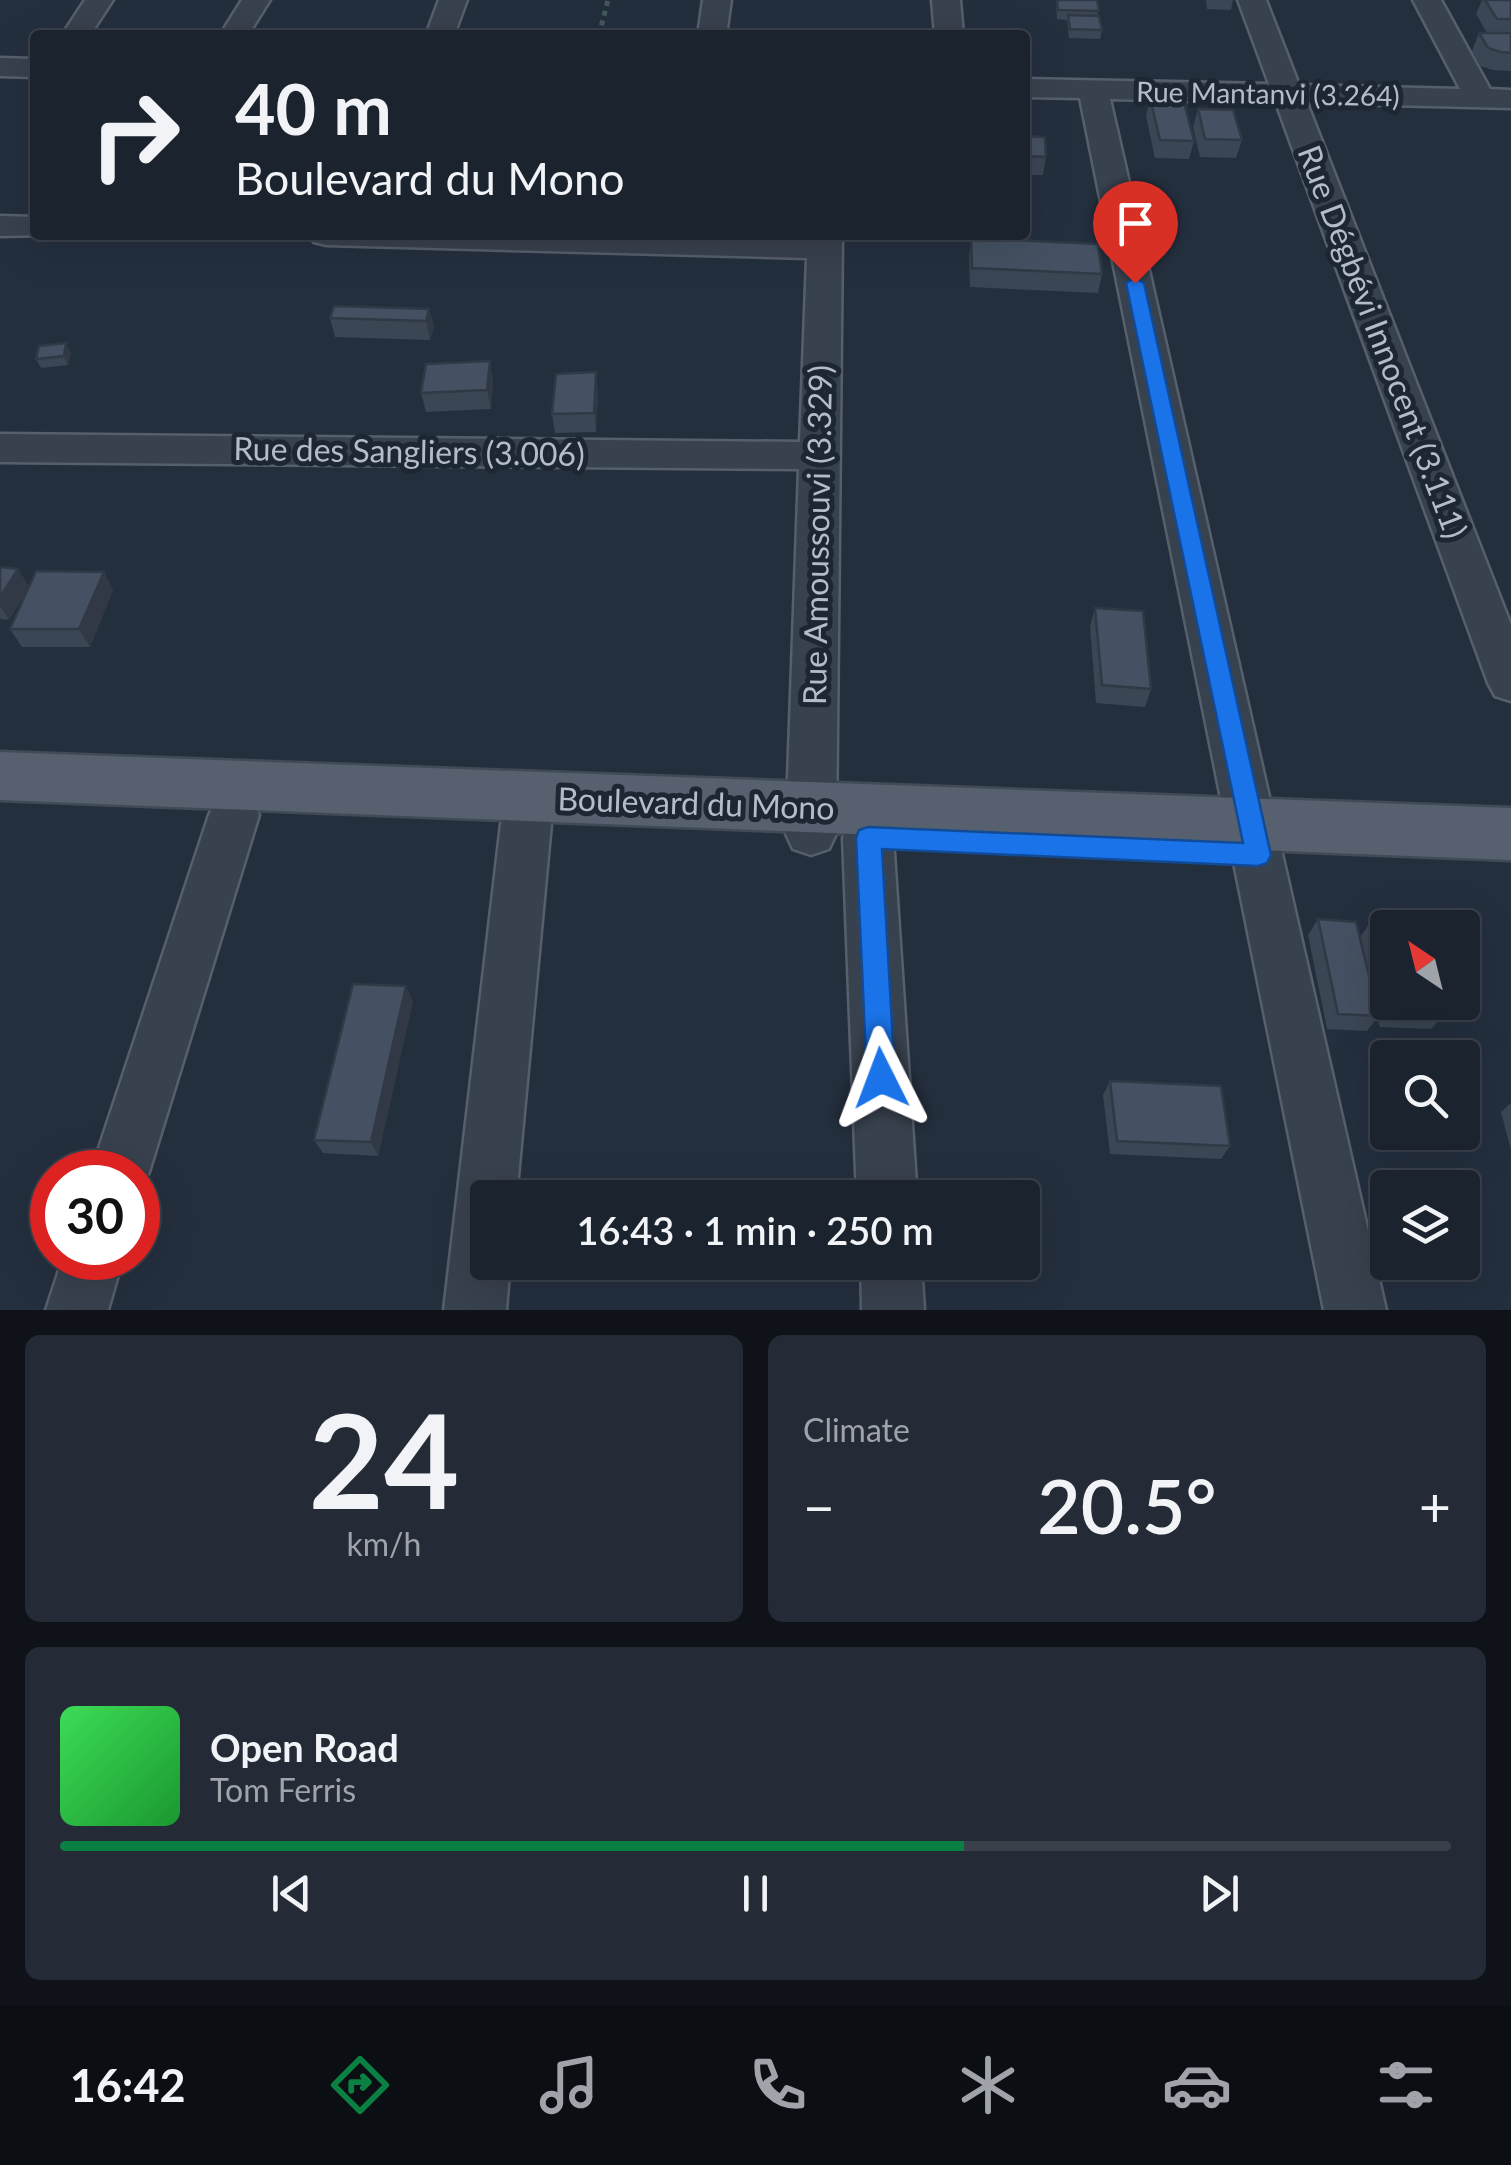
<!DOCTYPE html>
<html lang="en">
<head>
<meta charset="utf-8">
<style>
  :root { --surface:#1b232e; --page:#242b36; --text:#f1f3f6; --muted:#a0a4aa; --line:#39404a; --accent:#0b8043 }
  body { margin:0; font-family:Lato,sans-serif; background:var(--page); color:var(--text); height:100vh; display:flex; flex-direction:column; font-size:38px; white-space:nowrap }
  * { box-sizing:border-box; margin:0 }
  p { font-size:32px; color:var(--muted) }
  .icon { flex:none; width:55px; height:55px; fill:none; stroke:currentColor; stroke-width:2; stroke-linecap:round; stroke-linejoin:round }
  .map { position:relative; height:1310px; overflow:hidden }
  .details { display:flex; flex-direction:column; gap:25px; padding:25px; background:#0f1319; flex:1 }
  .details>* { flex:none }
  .hud { position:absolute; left:30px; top:30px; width:1000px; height:210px; border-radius:10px; box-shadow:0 10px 40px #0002,0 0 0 2px var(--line); background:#1b232e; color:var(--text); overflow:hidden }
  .needle { width:65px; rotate:325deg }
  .buttons { position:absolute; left:1370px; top:910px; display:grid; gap:20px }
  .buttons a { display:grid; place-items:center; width:110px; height:110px; border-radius:10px; background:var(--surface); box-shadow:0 10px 40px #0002,0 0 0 2px var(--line); font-size:50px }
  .speed { position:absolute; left:30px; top:1150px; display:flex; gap:20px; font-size:50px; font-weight:700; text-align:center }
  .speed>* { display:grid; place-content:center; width:130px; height:130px; border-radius:50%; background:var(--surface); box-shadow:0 10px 40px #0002,0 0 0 2px var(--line); line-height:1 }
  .speed .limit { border:15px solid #d22; background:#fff; color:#111 }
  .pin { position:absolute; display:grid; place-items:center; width:85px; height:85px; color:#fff; margin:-102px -42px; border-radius:50% 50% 50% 0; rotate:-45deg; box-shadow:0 0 10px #0007 }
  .pin .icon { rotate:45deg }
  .me { position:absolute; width:110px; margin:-55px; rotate:357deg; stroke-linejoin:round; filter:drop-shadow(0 0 8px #0008) }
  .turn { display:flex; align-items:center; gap:35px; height:210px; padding:0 40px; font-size:45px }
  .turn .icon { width:130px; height:130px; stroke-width:2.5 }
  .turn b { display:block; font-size:70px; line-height:85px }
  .big { font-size:75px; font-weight:600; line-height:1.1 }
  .details .tile { flex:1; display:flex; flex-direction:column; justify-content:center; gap:15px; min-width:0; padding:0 35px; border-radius:15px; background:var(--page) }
  .details .dial { align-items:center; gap:0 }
  .dial b { font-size:130px; line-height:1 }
  .song { display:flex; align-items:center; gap:30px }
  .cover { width:120px; height:120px; border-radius:15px; background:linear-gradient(135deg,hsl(130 70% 55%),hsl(130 70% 35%)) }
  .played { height:10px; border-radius:5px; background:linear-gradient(90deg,var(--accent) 65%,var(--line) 65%) }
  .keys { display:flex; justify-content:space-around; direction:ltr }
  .heat { display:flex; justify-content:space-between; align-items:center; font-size:55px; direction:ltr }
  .details .tiles { flex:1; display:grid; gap:25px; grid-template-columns:1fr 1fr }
  .tile:last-child { grid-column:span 2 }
  .trip { position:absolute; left:470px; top:1180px; width:570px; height:100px; border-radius:10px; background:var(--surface); box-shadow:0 10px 40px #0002,0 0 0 2px var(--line); font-weight:600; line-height:100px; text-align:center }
  .menu { display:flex; height:160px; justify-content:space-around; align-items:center; background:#0b0e12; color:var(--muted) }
  .menu .icon { width:70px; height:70px }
  .menu .on { color:var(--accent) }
  .menu b { font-size:45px; color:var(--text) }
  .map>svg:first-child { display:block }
</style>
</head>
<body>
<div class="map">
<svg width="1511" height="1310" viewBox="0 0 1511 1310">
  <rect width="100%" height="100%" fill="#242f3e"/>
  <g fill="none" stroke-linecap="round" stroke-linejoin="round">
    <defs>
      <path id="minor" d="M 85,0 L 113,0 L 90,35 L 62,35 Z
        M 242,0 L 270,0 L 248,35 L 220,35 Z
        M 439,0 L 467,0 L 454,35 L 426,35 Z
        M 703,0 L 731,0 L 726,35 L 698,35 Z
        M 932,0 L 960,0 L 963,35 L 935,35 Z
        M 1238,0 L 1266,0 L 1299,85 L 1460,89 L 1413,0 L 1441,0 L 1490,89 L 1511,90 L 1511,108 L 1307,103 L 1511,625 L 1511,701 L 1495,696 L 1488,683 L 1276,103 L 1110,99 L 1386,1310 L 1324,1310 L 1080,98 L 1025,97 L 1025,79 L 1269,84 Z
        M 0,58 L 35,59 L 35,77 L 0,76 Z
        M 0,216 L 35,217 L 35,235 L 44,235 L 0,236 Z
        M 309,235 L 842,235 L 836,834 L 829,849 L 811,855 L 793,849 L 786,834 L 799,469 L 0,462 L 0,434 L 800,442 L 807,258 L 326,245 L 314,242 Z
        M 234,794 L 251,800 L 259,815 L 149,1172 L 138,1194 L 138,1172 L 91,1172 L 209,815 L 217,800 Z
        M 526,803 L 543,809 L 551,824 L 516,1198 L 488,1198 L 488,1262 L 510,1262 L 506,1310 L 444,1310 L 501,824 L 509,809 Z
        M 868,817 L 886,823 L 893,838 L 917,1198 L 857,1198 L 843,838 L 850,823 Z
        M 63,1258 L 123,1258 L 108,1310 L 46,1310 Z
        M 861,1262 L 921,1262 L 924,1310 L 862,1310 Z"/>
      <path id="major" d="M 0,752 L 1511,808 L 1511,860 L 0,800 Z"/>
    </defs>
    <use href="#minor" stroke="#565f6c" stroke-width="5"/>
    <use href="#major" stroke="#414a57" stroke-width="5"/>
    <path stroke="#44595c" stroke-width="5" stroke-dasharray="5 5" stroke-linecap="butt" d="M 599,35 L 608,0"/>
    <use href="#minor" fill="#38414e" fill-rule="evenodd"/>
    <use href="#major" fill="#56606e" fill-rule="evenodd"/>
  </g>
  <path fill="#3b4654" d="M 1056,0 L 1097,0 L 1098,16 L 1102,30 L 1100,39 L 1069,38 L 1067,20 L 1057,19 Z
    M 1206,0 L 1233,0 L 1231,10 L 1207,9 Z
    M 1482,0 L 1511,0 L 1511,71 L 1493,70 L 1480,66 L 1472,51 L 1479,33 L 1487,33 L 1476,14 Z
    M 1150,98 L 1194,141 L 1189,159 L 1155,158 L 1146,116 Z
    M 1198,109 L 1242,140 L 1236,158 L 1200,157 L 1193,127 Z
    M 1025,136 L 1046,157 L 1043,175 L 1025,175 Z
    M 971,238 L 1102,274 L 1098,293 L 970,287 L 969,257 Z
    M 429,309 L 434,327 L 430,340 L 335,337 L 330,318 Z
    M 71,352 L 68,365 L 41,368 L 36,359 Z
    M 493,380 L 491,409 L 426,412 L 421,393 Z
    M 598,391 L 596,432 L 555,433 L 552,414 Z
    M 0,567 L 18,569 L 29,587 L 9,620 L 0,619 Z
    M 113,590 L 90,647 L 22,647 L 10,629 Z
    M 1095,608 L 1151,689 L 1145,707 L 1096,703 L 1090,626 Z
    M 1318,919 L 1360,937 L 1370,923 L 1388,928 L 1388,1002 L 1441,1002 L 1444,1015 L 1431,1029 L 1380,1027 L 1377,1018 L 1367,1031 L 1327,1029 L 1308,935 Z
    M 413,1001 L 378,1156 L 323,1153 L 314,1140 Z
    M 1110,1081 L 1230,1146 L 1221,1159 L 1110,1154 L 1103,1095 Z
    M 1511,1103 L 1511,1150 L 1501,1112 Z"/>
  <path fill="#303945" d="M 429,309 L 434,327 L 430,340 L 426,321 Z
    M 66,343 L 71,352 L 68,365 L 64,356 Z
    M 490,361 L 493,380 L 491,409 L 487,390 Z
    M 596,372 L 598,391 L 596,432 L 594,413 Z
    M 18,569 L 29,587 L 9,620 L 0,606 L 0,597 Z
    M 104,572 L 113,590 L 90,647 L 79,629 Z
    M 406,986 L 413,1001 L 378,1156 L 371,1142 Z"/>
  <path fill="#455162" stroke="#303945" stroke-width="2.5" d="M 1057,0 L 1097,0 L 1099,11 L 1058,10 Z
    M 1485,0 L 1511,0 L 1511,19 L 1497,19 Z
    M 1068,15 L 1099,16 L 1102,30 L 1070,29 Z
    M 1479,33 L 1511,33 L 1511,53 L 1501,52 L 1488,48 Z
    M 1150,98 L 1183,99 L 1194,141 L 1160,140 Z
    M 1198,109 L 1233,110 L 1242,140 L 1205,139 Z
    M 1025,136 L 1045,137 L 1046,157 L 1025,156 Z
    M 971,238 L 1098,244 L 1102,274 L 972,268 Z
    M 334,306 L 429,309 L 426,321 L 330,318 Z
    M 66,343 L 64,356 L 36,359 L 39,346 Z
    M 490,361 L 487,390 L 421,393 L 426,364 Z
    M 596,372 L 594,413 L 552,414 L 556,374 Z
    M 0,567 L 18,569 L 0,597 Z
    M 36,571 L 104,572 L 79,629 L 10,629 Z
    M 1095,608 L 1143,611 L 1151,689 L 1102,685 Z
    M 1318,919 L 1356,922 L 1379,1016 L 1338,1014 Z
    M 1370,923 L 1421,926 L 1421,928 L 1388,928 L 1388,995 Z
    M 353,984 L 406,986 L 371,1142 L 314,1140 Z
    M 1389,1002 L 1441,1002 L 1444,1015 L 1392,1012 Z
    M 1110,1081 L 1221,1086 L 1230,1146 L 1117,1141 Z"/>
  <path fill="#1a73e8" stroke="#114b97" stroke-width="2.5" d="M 1135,278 L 1144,283 L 1271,855 L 1267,863 L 1258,866 L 882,849 L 895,1078 L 891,1087 L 881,1091 L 871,1087 L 867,1078 L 856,838 L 859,830 L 868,827 L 1243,843 L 1126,283 Z"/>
  <g text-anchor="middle" stroke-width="10" stroke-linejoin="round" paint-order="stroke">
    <g font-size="28" fill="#b4bcc9" stroke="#1d2633">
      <text transform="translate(1268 94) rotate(1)" y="10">Rue Mantanvi (3.264)</text>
    </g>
    <g font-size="32" fill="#b4bcc9" stroke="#1d2633">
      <text transform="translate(1382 342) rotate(69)" y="11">Rue Dégbévi Innocent (3.111)</text>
      <text transform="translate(409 452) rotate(1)" y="11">Rue des Sangliers (3.006)</text>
      <text transform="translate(818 535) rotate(-89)" y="11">Rue Amoussouvi (3.329)</text>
      <text transform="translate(696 804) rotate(2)" y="11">Boulevard du Mono</text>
    </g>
  </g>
</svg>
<div class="buttons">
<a><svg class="needle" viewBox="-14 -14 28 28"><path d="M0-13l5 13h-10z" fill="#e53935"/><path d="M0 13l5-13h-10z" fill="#a0a4aa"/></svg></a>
<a><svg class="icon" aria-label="search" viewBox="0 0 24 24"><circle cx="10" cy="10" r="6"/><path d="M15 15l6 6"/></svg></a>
<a><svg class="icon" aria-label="layers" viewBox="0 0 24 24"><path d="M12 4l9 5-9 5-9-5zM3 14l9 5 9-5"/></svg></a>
</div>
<div class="speed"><div class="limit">30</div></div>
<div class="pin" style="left:1135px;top:283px;background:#d93025"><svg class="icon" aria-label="arrive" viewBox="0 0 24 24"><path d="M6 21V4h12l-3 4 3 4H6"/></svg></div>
<svg class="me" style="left:881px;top:1078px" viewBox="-20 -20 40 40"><path d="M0-17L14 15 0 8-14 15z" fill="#1a73e8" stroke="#fff" stroke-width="4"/></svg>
<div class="trip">16:43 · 1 min · 250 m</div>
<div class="hud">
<div class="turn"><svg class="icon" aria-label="right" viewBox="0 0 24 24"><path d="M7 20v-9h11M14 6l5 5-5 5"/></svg><div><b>40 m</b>Boulevard du Mono</div></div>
</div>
</div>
<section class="details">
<div class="tiles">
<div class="tile dial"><b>24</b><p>km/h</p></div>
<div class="tile"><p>Climate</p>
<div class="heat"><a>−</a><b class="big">20.5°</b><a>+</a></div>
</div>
<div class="tile">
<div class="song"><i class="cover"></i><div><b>Open Road</b><p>Tom Ferris</p></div></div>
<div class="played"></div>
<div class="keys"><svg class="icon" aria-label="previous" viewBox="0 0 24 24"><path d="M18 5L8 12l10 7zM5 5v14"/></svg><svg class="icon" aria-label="pause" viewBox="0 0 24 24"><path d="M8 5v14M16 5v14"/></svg><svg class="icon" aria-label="next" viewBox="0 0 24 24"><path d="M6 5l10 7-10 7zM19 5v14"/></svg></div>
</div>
</div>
</section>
<nav class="menu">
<b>16:42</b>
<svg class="icon on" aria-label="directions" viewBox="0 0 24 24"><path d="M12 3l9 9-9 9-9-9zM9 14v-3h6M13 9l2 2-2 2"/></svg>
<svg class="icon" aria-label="music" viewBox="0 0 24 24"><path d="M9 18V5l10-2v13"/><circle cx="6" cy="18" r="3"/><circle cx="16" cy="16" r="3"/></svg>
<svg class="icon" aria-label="phone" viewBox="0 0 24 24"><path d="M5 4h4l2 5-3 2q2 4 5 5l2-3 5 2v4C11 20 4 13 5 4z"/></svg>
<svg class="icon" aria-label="climate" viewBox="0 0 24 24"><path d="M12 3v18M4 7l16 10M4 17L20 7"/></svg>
<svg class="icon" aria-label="car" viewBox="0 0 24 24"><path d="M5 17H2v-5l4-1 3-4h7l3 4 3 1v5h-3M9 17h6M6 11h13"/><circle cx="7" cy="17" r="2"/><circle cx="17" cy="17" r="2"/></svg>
<svg class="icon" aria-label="filters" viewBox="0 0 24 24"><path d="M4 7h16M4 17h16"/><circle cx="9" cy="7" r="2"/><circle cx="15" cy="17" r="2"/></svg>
</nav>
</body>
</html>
